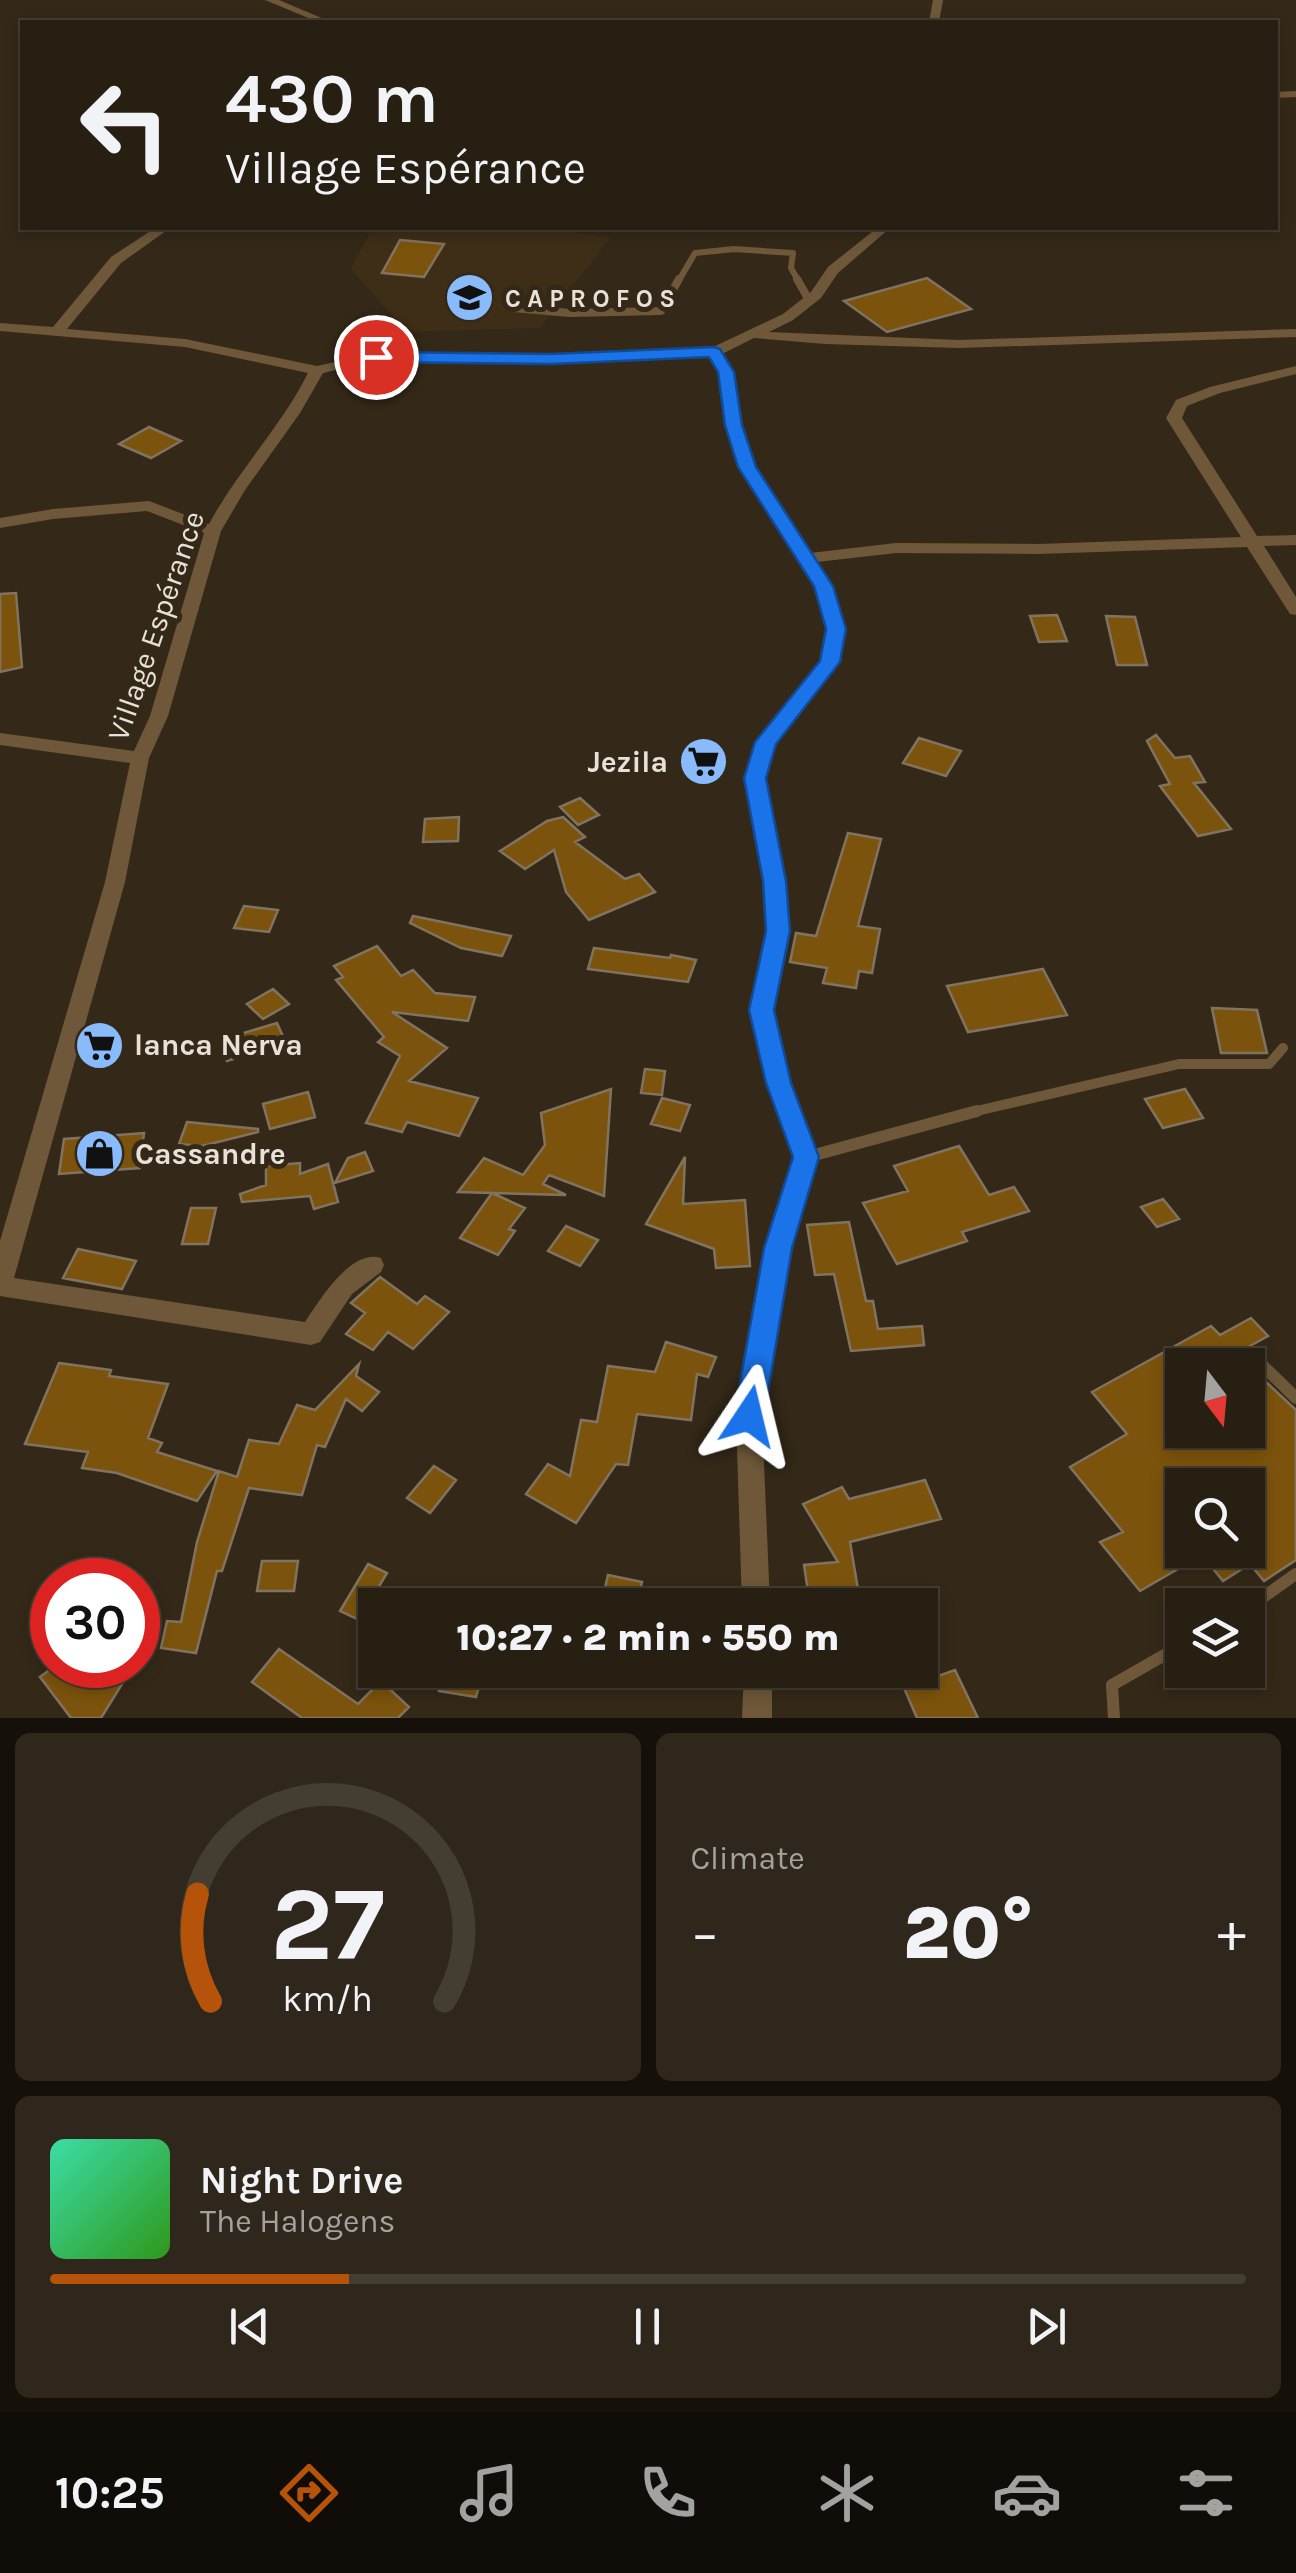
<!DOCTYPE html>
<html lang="en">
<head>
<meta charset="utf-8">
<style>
  :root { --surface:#271f12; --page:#2f271b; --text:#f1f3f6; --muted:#a4a29f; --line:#433d32; --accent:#b45309 }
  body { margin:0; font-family:Karla,sans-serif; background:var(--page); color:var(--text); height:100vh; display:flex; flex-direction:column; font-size:38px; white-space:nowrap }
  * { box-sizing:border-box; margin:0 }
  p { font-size:32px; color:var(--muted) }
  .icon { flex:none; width:55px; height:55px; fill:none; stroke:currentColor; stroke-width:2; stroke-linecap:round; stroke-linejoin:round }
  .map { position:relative; height:1718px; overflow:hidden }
  .drawer { display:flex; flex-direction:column; gap:15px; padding:15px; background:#15110a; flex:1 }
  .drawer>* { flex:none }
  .banner { position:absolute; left:20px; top:20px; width:1258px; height:210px; border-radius:0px; box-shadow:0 5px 15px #0003,0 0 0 2px var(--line); background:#271f12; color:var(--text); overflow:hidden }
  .needle { width:65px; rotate:164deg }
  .fabs { position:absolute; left:1165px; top:1348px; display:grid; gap:20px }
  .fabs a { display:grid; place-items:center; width:100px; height:100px; border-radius:0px; background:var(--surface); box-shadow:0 5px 15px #0003,0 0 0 2px var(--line); font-size:50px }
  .speed { position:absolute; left:30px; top:1558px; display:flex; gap:20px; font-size:50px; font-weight:700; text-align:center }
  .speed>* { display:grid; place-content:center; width:130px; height:130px; border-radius:50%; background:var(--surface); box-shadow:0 5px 15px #0003,0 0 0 2px var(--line); line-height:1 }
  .speed .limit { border:15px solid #d22; background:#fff; color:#111 }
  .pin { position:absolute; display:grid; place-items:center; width:85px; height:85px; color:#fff; margin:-42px; border:5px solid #fff; border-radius:50%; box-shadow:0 2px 10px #0007 }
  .me { position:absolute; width:110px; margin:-55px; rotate:10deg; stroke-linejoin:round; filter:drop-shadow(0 0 8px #0008) }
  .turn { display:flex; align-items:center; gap:35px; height:210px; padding:0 40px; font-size:45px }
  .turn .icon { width:130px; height:130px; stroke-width:2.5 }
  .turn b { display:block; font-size:70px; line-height:85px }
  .big { font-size:75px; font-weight:800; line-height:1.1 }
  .drawer .widget { flex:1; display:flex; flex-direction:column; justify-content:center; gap:15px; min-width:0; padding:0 35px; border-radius:15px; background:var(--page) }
  .drawer .dial { align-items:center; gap:0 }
  .dial svg { height:260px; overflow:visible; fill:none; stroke:var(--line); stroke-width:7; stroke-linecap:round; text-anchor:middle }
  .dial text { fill:var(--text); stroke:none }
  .song { display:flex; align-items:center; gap:30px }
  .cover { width:120px; height:120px; border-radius:15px; background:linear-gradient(135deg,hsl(160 70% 55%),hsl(110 70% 35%)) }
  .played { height:10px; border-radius:5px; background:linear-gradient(90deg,var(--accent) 25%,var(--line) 25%) }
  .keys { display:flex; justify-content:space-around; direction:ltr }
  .heat { display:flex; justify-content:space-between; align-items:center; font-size:55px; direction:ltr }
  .drawer .tiles { flex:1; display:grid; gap:15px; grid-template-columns:1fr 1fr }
  .widget:last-child { grid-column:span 2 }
  .trip { position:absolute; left:358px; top:1588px; width:580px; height:100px; border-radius:0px; background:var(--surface); box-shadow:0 5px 15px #0003,0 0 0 2px var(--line); font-weight:800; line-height:100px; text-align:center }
  .tab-bar { display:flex; height:160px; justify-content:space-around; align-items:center; background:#100c07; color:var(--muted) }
  .tab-bar .icon { width:70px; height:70px }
  .tab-bar .current { color:var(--accent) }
  .tab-bar b { font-size:45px; color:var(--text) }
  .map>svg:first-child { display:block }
</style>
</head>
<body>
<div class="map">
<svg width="1296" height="1718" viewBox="0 0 1296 1718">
  <rect width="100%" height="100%" fill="#342918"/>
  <path fill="#3e2e17" d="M 372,228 L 539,228 L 611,237 L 540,328 L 407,332 L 351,269 Z"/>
  <path fill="#7b530c" stroke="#807360" stroke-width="2.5" fill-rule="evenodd" d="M 400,240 L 444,244 L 424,277 L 382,273 Z
    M 927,278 L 971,309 L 887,332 L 844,301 Z
    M 149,427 L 181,441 L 151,458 L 119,444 Z
    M 16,593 L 22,667 L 0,672 L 0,594 Z
    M 1057,615 L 1067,641 L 1039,642 L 1030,616 Z
    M 1106,616 L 1135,617 L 1147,665 L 1117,665 Z
    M 1156,735 L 1175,758 L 1190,756 L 1205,782 L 1194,783 L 1231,829 L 1198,836 L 1160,786 L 1170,784 L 1147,741 Z
    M 919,738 L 961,751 L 946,776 L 903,763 Z
    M 580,798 L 599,815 L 578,825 L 560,807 Z
    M 459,817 L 458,841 L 423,842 L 425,819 Z
    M 563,817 L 585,837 L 575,842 L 625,879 L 639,874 L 655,892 L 589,920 L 566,892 L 554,850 L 525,869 L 500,851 L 547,821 Z
    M 848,833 L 881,839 L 858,926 L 880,929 L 872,973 L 859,971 L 856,988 L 823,983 L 827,968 L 790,962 L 796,933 L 816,936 Z
    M 244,906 L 278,910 L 269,932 L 234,928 Z
    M 413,916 L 511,936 L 502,956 L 461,948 L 410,923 Z
    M 377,946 L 401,976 L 413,970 L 435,993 L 475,997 L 468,1021 L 392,1012 L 447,1048 L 409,1081 L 478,1098 L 459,1136 L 407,1122 L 402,1132 L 366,1123 L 400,1056 L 378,1042 L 384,1037 L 336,980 L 343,977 L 334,966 Z
    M 594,948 L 670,958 L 671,955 L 696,960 L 688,982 L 588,969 Z
    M 1043,969 L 1067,1015 L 968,1032 L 947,986 Z
    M 273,989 L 289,1004 L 263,1019 L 247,1004 Z
    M 1212,1008 L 1257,1010 L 1267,1053 L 1221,1053 Z
    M 277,1023 L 286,1043 L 227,1061 L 220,1040 Z
    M 645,1069 L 665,1071 L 662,1095 L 641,1093 Z
    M 611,1089 L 604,1196 L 549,1175 L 543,1184 L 566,1195 L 492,1193 L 525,1208 L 509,1229 L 515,1231 L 498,1255 L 460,1238 L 492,1193 L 458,1192 L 484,1158 L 523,1175 L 545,1145 L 541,1113 Z
    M 1185,1089 L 1203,1118 L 1163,1128 L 1145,1099 Z
    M 308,1092 L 315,1117 L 270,1129 L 263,1104 Z
    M 662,1098 L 690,1105 L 680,1131 L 651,1124 Z
    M 187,1122 L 258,1129 L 258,1132 L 202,1146 L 179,1144 Z
    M 144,1133 L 140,1168 L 59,1174 L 64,1139 Z
    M 959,1146 L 989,1195 L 1014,1187 L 1029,1211 L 962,1232 L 967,1241 L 897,1264 L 863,1203 L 908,1191 L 894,1166 Z
    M 365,1152 L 373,1171 L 335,1183 L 348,1158 Z
    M 685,1157 L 683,1204 L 745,1200 L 750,1266 L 716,1268 L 714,1249 L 646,1224 Z
    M 300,1163 L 300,1174 L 328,1164 L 338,1202 L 314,1209 L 310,1196 L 242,1202 L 240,1194 L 266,1185 L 266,1166 Z
    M 1163,1199 L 1179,1219 L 1157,1227 L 1141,1207 Z
    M 191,1208 L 216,1208 L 208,1244 L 182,1244 Z
    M 849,1222 L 866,1301 L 873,1301 L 878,1329 L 922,1326 L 924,1345 L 851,1351 L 834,1274 L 815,1275 L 807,1225 Z
    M 566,1226 L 598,1240 L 580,1266 L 548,1251 Z
    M 78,1249 L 136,1261 L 122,1289 L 63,1278 Z
    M 380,1277 L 417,1304 L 425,1296 L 449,1312 L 413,1349 L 388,1332 L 373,1350 L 346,1334 L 365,1313 L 351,1303 Z
    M 1251,1318 L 1268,1336 L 1241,1351 L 1250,1367 L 1296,1410 L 1296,1560 L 1264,1581 L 1250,1564 L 1223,1581 L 1202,1555 L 1140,1591 L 1100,1542 L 1123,1532 L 1070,1467 L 1127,1434 L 1092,1392 L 1211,1326 L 1220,1335 ZM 1182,1365 L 1248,1365 L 1248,1430 L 1182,1430 ZM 1182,1485 L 1248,1485 L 1248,1550 L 1182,1550 Z
    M 666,1342 L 716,1357 L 708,1377 L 697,1374 L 691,1420 L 637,1414 L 628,1465 L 616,1464 L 576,1523 L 526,1494 L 548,1464 L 570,1476 L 581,1420 L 597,1422 L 608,1366 L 655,1372 Z
    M 59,1363 L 111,1370 L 109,1376 L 168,1384 L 148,1438 L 162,1443 L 157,1452 L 217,1471 L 197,1501 L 117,1473 L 82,1468 L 88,1452 L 25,1444 Z
    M 359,1364 L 356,1376 L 379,1392 L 362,1411 L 346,1399 L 325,1447 L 317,1445 L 302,1495 L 249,1488 L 222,1571 L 217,1571 L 196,1653 L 161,1648 L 167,1621 L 181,1622 L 197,1542 L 219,1471 L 237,1477 L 249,1440 L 279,1444 L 297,1405 L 315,1410 Z
    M 434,1466 L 456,1480 L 430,1513 L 407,1498 Z
    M 925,1480 L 941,1519 L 850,1542 L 860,1601 L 810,1605 L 804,1565 L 838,1562 L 803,1504 L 842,1487 L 849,1499 Z
    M 262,1561 L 298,1561 L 294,1591 L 257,1591 Z
    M 368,1564 L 387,1573 L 359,1620 L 340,1611 Z
    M 608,1575 L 642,1582 L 636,1605 L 602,1601 Z
    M 279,1649 L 358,1704 L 381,1681 L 409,1707 L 398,1718 L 302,1718 L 252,1682 Z
    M 56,1665 L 75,1665 L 122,1684 L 101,1718 L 71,1718 L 40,1677 Z
    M 444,1670 L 482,1676 L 476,1697 L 439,1691 Z
    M 955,1670 L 978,1718 L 917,1718 L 904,1688 Z"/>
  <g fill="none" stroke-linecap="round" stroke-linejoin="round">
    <path stroke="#6e5839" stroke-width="6" d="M 678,282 L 695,253 L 734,249 L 793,253 L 791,268 L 799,282"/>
    <path stroke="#6e5839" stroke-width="8" d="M 797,279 L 809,300
      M 513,308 L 570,313 L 661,311 L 679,279"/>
    <path stroke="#6e5839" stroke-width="10" d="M 968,1113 L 1179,1064 L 1269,1064 L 1283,1048"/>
    <path stroke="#6e5839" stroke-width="12" d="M 807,1157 L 977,1111
      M 1257,1360 L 1296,1398
      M 1248,1608 L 1296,1574
      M 1114,1718 L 1112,1685 L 1182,1645"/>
    <path fill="#6e5839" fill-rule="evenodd" d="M 265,0 L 279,0 L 331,22 L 318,22 Z
      M 933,0 L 943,0 L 939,22 L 929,22 Z
      M 1296,91 L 1296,97 L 1275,98 L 1275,92 Z
      M 155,228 L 170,228 L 121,263 L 67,329 L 185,339 L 317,366 L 376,353 L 551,355 L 711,348 L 783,314 L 811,292 L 828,267 L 877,228 L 890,228 L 838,273 L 821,298 L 793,320 L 769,332 L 959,340 L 1296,329 L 1296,337 L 959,348 L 825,344 L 754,338 L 722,354 C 743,388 738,430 755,466 C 768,496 792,525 810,553 L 896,543 L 1038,544 L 1241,537 L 1166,418 L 1176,400 L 1210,387 L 1296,366 L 1296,374 L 1220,393 L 1187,406 L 1182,418 L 1257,536 L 1296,535 L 1296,545 L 1264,546 L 1296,597 L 1296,615 L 1290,614 L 1247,547 L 1038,554 L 896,553 L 817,562 L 831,585 L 845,629 L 838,662 L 774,743 L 765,778 L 784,881 L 788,931 L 772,1010 L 789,1083 L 818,1157 L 790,1248 L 762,1416 L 770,1605 L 742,1605 L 736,1416 L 766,1248 L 794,1157 L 767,1083 L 750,1010 L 768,931 L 764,881 L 745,778 L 756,742 L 820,661 L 827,629 L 815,585 L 739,467 L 726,425 L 719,372 L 709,357 L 551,363 L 376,361 L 323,373 L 300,413 L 245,490 L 221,531 L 168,716 L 149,758 L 125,882 L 14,1278 L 305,1322 C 319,1301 351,1248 381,1258 L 384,1265 L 381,1272 L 352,1294 L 320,1342 L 311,1345 L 0,1296 L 0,1241 L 105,882 L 130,763 L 0,745 L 0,733 L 134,751 L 150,716 L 204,533 L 147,511 L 53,519 L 0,528 L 0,518 L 53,509 L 149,501 L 209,524 C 238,470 281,427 308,373 L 185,347 L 0,331 L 0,323 L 53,327 L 111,257 Z
      M 744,1670 L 772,1670 L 772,1718 L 742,1718 Z"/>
  </g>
  <path fill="#1a73e8" stroke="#114b97" stroke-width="2.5" d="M 714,347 L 720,349 L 734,372 L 742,425 L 756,467 L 833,586 L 846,629 L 840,662 L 776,744 L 766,778 L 786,881 L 790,931 L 774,1010 L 791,1083 L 819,1157 L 792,1248 L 764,1416 L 760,1426 L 749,1429 L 739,1426 L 734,1416 L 764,1248 L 793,1157 L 766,1083 L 749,1010 L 766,931 L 763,881 L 744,778 L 755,742 L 820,661 L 826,629 L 814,586 L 738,467 L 725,425 L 718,372 L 709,357 L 551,364 L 376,362 L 368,357 L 376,352 L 551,354 Z"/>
  <defs>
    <symbol id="school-disc" viewBox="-11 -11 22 22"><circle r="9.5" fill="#88bafc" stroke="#342918"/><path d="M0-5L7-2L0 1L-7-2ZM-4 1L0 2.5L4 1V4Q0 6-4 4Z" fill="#111"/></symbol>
    <symbol id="supermarket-disc" viewBox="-11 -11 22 22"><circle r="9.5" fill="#88bafc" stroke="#342918"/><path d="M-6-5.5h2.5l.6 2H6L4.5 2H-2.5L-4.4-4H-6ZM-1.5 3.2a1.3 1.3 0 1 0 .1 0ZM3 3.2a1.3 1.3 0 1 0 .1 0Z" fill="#111"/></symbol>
    <symbol id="shop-disc" viewBox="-11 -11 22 22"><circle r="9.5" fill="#88bafc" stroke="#342918"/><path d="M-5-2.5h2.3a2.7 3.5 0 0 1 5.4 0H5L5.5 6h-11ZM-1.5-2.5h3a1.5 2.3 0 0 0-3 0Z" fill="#111"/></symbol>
  </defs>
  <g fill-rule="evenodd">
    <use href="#school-disc" x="442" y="270" width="55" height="55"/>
    <use href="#supermarket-disc" x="676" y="734" width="55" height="55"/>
    <use href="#supermarket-disc" x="72" y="1018" width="55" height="55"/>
    <use href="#shop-disc" x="72" y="1126" width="55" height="55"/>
  </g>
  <g text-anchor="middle" stroke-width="10" stroke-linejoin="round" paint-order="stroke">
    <g font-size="25" font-weight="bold" fill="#e9e1d7" stroke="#342918" text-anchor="start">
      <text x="505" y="307">C A P R O F O S</text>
    </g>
    <g font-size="30" fill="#e9e1d7" stroke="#342918">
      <text transform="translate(156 626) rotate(-71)" y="10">Village Espérance</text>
    </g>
    <g font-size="30" font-weight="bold" fill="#e9e1d7" stroke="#342918" text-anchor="start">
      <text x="668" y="772" text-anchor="end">Jezila</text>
      <text x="134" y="1055">lanca Nerva</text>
      <text x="135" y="1164">Cassandre</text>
    </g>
  </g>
</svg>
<div class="fabs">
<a><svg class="needle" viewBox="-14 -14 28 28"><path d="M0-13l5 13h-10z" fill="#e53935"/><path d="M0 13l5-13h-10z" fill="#a4a29f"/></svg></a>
<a><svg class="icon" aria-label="search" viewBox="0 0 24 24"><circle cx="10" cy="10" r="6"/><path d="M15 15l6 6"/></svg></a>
<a><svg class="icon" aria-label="layers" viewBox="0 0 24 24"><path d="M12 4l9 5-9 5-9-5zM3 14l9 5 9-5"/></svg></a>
</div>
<div class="speed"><div class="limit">30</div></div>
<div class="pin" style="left:376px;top:357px;background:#d93025"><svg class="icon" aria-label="arrive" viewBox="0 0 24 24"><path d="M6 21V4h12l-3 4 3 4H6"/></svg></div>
<svg class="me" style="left:749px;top:1416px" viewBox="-20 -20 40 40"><path d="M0-17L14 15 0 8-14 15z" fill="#1a73e8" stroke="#fff" stroke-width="4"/></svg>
<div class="trip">10:27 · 2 min · 550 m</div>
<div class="banner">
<div class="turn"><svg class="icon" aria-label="left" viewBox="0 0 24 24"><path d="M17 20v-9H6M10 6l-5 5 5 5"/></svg><div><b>430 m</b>Village Espérance</div></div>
</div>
</div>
<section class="drawer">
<div class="tiles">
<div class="widget dial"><svg viewBox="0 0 100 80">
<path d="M14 69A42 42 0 1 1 86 69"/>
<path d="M14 69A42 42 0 0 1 10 36" stroke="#b45309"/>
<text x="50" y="56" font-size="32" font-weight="700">27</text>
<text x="50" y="72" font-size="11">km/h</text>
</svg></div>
<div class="widget"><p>Climate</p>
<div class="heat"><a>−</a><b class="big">20°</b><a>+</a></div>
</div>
<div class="widget">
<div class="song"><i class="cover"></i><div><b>Night Drive</b><p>The Halogens</p></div></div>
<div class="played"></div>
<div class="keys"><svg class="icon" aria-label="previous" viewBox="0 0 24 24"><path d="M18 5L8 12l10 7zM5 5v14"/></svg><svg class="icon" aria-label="pause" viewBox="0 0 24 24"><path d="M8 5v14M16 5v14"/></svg><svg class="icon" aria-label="next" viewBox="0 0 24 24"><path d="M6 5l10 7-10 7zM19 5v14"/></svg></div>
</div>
</div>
</section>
<nav class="tab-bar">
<b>10:25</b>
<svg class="icon current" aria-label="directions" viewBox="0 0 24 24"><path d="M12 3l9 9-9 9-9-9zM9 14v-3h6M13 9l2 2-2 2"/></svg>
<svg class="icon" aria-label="music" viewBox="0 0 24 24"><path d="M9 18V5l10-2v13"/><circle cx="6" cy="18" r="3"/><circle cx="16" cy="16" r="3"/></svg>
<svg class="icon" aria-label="phone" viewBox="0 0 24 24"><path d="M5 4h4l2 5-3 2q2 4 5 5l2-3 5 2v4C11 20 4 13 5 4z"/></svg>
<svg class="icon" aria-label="climate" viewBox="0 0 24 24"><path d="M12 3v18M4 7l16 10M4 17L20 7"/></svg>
<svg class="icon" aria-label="car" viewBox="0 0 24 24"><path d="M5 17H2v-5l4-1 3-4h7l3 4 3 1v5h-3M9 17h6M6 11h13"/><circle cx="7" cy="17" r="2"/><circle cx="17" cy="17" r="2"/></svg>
<svg class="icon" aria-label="filters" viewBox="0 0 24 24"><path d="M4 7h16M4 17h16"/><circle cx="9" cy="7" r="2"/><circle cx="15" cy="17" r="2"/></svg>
</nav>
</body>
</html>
